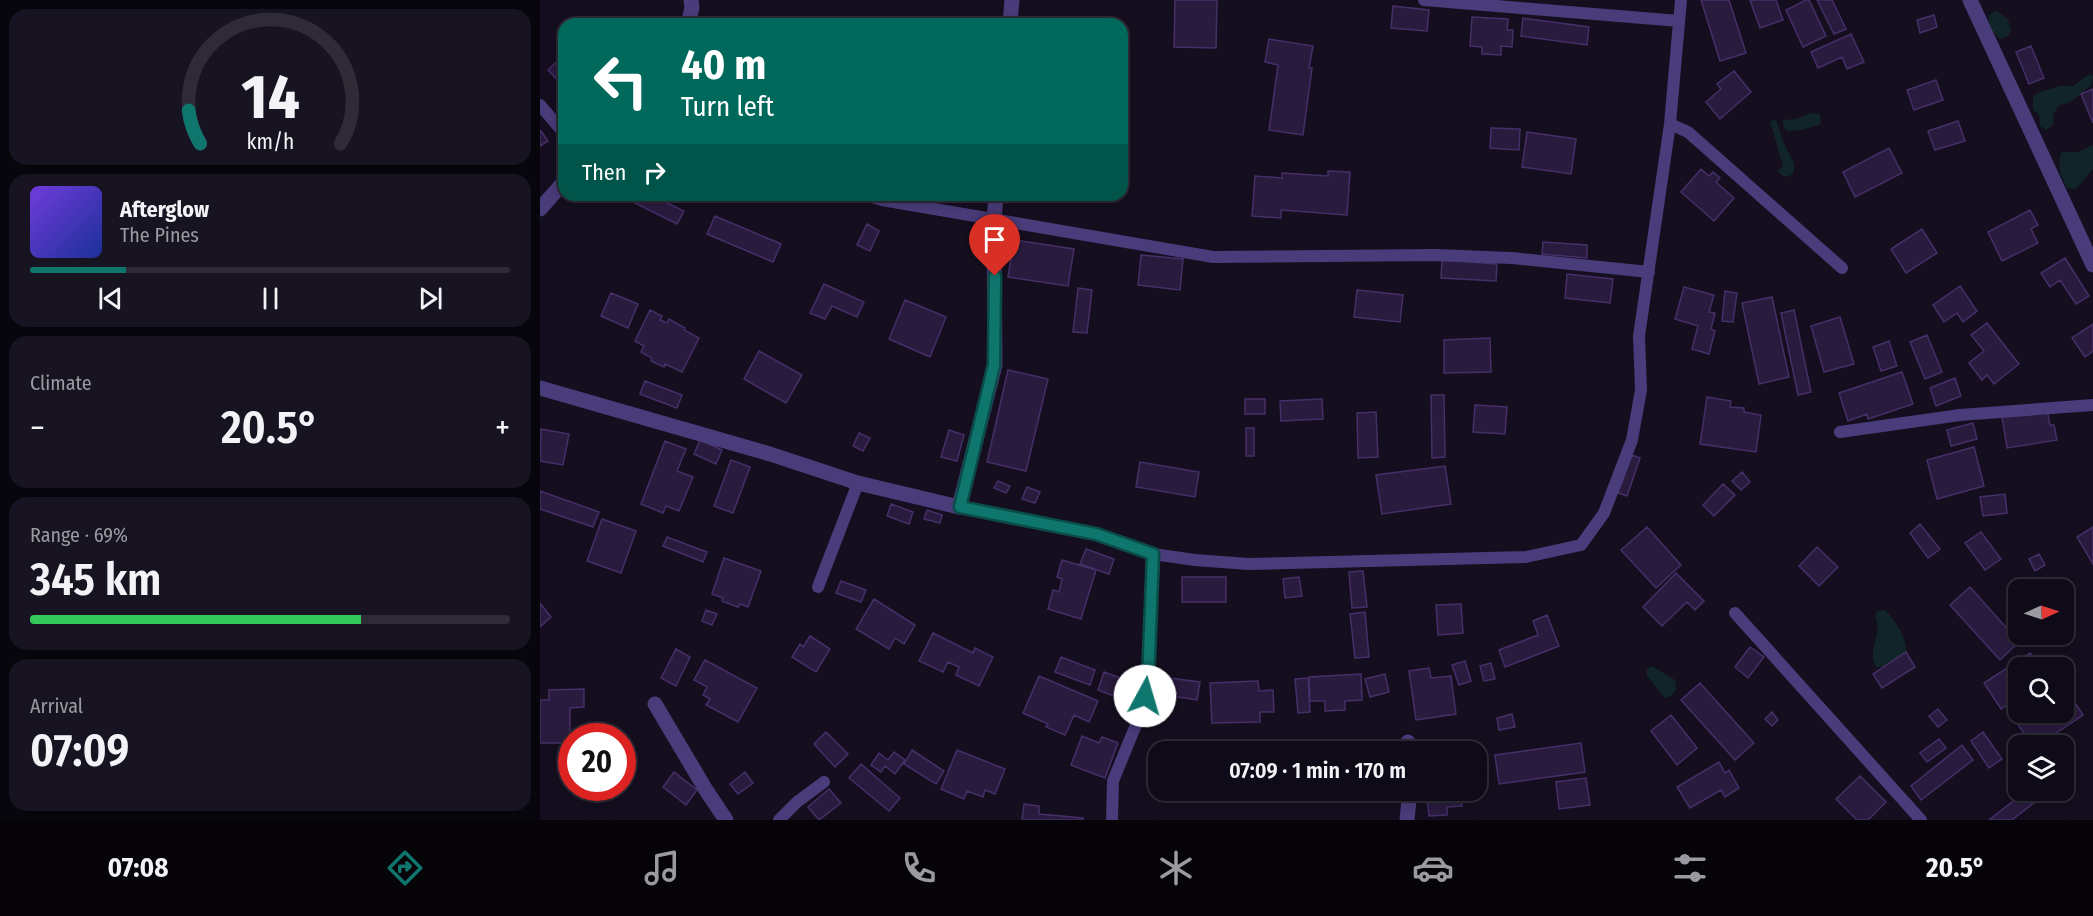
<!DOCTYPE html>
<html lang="en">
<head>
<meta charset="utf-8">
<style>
  :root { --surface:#0f0a17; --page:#181320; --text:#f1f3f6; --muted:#9b9aa1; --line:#2f2b36; --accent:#0f766e }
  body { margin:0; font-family:"Fira Sans Condensed",sans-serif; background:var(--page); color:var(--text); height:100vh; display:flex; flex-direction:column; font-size:22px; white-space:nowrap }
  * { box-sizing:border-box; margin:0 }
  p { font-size:20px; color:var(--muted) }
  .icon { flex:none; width:33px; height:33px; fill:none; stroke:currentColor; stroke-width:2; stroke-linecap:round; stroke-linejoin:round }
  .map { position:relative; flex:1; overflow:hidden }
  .side { display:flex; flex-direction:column; gap:9px; padding:9px; background:#08060d; width:540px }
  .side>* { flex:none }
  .hud { position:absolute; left:18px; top:18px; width:570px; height:183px; border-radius:18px; box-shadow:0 3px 15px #0003,0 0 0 2px var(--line); background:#00695c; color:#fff; overflow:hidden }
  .needle { width:39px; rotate:87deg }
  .buttons { position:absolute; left:1468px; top:579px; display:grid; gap:12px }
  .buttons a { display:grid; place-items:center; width:66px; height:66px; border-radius:12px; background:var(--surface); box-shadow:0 3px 15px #0003,0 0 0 2px var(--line); font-size:30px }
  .speed { position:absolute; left:18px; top:723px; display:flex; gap:12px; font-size:30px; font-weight:700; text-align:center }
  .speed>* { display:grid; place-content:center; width:78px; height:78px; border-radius:50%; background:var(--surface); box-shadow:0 3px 15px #0003,0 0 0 2px var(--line); line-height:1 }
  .speed .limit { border:9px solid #d22; background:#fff; color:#111 }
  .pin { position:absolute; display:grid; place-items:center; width:51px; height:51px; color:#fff; margin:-62px -26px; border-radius:50% 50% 50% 0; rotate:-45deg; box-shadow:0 0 6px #0007 }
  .pin .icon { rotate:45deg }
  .me { position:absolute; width:66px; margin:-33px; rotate:6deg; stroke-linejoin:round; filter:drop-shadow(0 0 4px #0008) }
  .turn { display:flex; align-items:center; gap:21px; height:126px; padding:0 24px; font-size:27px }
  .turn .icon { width:78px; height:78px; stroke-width:2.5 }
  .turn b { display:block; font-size:42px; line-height:51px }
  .then { display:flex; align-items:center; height:57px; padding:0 24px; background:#0003; gap:12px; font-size:22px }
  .big { font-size:45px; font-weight:600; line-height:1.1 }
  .side .card { flex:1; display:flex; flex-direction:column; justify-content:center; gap:9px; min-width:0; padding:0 21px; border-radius:18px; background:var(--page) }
  .side .dial { align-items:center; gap:0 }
  .dial svg { height:156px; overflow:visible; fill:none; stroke:var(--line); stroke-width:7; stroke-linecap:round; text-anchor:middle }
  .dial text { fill:var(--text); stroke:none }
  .song { display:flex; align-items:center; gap:18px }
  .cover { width:72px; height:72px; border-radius:9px; background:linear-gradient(135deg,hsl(260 70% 55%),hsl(230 70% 35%)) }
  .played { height:6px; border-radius:3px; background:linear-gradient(90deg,var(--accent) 20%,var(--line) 20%) }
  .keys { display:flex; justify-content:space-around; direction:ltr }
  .heat { display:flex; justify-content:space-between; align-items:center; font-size:33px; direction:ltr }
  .charge { height:9px; border-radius:4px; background:linear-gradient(90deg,#34c759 69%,var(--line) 0) }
  .trip { position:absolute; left:608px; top:741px; width:339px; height:60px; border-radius:18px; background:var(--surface); box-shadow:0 3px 15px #0003,0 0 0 2px var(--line); font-weight:600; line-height:60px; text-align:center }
  .dock { display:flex; height:96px; justify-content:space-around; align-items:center; background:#060409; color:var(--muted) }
  .dock .icon { width:42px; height:42px }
  .dock .on { color:var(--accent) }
  .dock b { font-size:27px; color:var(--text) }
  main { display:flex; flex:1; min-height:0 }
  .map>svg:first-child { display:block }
</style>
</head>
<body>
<main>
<section class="side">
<div class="card dial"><svg viewBox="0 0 100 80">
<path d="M14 69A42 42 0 1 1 86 69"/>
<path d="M14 69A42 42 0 0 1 8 52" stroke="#0f766e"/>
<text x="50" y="56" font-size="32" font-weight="700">14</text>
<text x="50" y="72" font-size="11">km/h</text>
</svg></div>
<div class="card">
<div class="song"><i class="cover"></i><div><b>Afterglow</b><p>The Pines</p></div></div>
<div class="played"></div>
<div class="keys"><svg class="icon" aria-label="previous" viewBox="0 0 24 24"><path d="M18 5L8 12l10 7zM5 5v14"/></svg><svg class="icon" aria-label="pause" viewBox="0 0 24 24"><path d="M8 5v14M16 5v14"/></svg><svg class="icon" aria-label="next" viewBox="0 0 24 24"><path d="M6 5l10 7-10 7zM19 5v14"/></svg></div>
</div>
<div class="card"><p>Climate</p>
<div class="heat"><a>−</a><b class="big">20.5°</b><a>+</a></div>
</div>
<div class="card"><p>Range · 69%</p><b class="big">345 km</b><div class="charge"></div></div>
<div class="card"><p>Arrival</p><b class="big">07:09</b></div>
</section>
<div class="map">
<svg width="1553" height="820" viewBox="0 0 1553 820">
  <rect width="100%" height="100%" fill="#140e1f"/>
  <path fill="#112528" d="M 1456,11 L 1468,19 L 1471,31 L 1467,37 L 1460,39 C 1454,34 1447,23 1449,15 Z
    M 1549,74 L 1553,76 L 1552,85 C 1540,92 1534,104 1519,105 L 1514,113 L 1513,125 L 1506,130 L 1500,126 L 1499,115 L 1493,109 L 1493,96 L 1500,92 L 1520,86 L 1533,86 Z
    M 1272,113 L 1280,114 L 1281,124 C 1275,126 1251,134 1246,130 C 1243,128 1243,123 1243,120 L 1256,119 Z
    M 1236,120 L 1245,146 L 1254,163 L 1254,172 L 1251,175 L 1245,177 L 1237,171 L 1243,166 L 1230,121 Z
    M 1553,145 L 1553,169 L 1536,189 L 1527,188 C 1521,176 1516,164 1522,152 L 1538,152 Z
    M 1345,610 C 1355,620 1367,638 1366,652 L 1343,667 L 1336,667 C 1326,648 1344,636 1335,616 L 1337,611 Z
    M 1112,666 L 1135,680 L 1136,690 L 1131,696 L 1125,698 L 1107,676 L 1107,669 Z"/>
  <path fill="#291b3e" stroke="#452f68" stroke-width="1.5" d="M 635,0 L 677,0 L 676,48 L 634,47 Z
    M 1161,0 L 1189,0 L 1206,53 L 1180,61 Z
    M 1210,0 L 1236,0 L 1243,20 L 1220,28 Z
    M 1266,0 L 1269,0 L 1286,36 L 1263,47 L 1246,10 Z
    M 1277,0 L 1292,0 L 1306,29 L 1294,34 Z
    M 853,6 L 889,10 L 887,31 L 851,28 Z
    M 1394,15 L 1397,27 L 1380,33 L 1377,20 Z
    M 932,17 L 968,19 L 967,30 L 973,30 L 972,47 L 961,46 L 961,55 L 942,54 L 942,47 L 930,46 Z
    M 983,18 L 1049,27 L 1047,45 L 981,36 Z
    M 1311,34 L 1324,62 L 1307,69 L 1302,57 L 1278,68 L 1271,52 Z
    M 729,39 L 773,46 L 769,68 L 772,68 L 763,135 L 729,130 L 738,65 L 725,62 Z
    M 1491,46 L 1504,78 L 1489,84 L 1476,52 Z
    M 24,55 L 24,87 L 8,70 Z
    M 1194,71 L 1211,92 L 1180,119 L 1166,102 L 1181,89 L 1177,84 Z
    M 1396,80 L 1403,100 L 1374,110 L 1367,90 Z
    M 1553,89 L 1553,123 L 1541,94 Z
    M 1418,121 L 1425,141 L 1395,150 L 1388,131 Z
    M 951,128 L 980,129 L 979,150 L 950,148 Z
    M 1,131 L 8,141 L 0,146 L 0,132 Z
    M 987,132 L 1036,139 L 1031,174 L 982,167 Z
    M 1349,148 L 1362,173 L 1315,197 L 1303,172 Z
    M 1161,169 L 1169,176 L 1173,172 L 1180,178 L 1176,182 L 1194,198 L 1174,221 L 1141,192 Z
    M 788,171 L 810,172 L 807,215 L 741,210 L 741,218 L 712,216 L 715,176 L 742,178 L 742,173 L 788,176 Z
    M 79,195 L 111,195 L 144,211 L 137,224 Z
    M 1490,210 L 1498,225 L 1491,229 L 1498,243 L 1462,261 L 1448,232 Z
    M 175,216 L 241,244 L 233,262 L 167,234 Z
    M 327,224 L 339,231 L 330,251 L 317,245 Z
    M 1382,229 L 1397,253 L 1366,273 L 1351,249 Z
    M 474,240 L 534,249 L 528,286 L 468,277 Z
    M 1003,242 L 1047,245 L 1047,258 L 1002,254 Z
    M 601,255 L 643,259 L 640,290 L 598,285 Z
    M 1525,258 L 1549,296 L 1536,304 L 1520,280 L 1510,287 L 1501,273 Z
    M 902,260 L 957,264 L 956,281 L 901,278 Z
    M 1027,274 L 1073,279 L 1070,303 L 1025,298 Z
    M 284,284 L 324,302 L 317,317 L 292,306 L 285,319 L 270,313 Z
    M 1420,286 L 1437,311 L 1423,322 L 1417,313 L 1404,322 L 1393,305 Z
    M 1144,287 L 1174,295 L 1169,312 L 1175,313 L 1171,329 L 1175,331 L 1169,354 L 1152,349 L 1158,326 L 1135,319 Z
    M 538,288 L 552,290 L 547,333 L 533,332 Z
    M 817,290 L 863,295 L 860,322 L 814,317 Z
    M 1185,291 L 1197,293 L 1193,322 L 1182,321 Z
    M 71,293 L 98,304 L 88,328 L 61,316 Z
    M 1232,297 L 1249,377 L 1219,384 L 1202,303 Z
    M 365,300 L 406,317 L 390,357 L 349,339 Z
    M 110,310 L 122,316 L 120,320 L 127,323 L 129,319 L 145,328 L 144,330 L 159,338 L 142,372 L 125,364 L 124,367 L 111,361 L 112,358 L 101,352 L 104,346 L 95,341 Z
    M 1254,310 L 1271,392 L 1258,395 L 1241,313 Z
    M 1300,317 L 1314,364 L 1284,372 L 1271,326 Z
    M 1447,323 L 1479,364 L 1454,384 L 1447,375 L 1442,380 L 1429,363 L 1444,351 L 1431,335 Z
    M 1553,324 L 1553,351 L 1545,357 L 1532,338 Z
    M 1387,335 L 1402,372 L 1385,379 L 1370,342 Z
    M 950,338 L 951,372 L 904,373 L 904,340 Z
    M 1349,341 L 1357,366 L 1341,371 L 1333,347 Z
    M 219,351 L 262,375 L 246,403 L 204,379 Z
    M 468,370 L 508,379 L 486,471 L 447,462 Z
    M 1362,372 L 1373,404 L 1328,419 L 1327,414 L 1308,421 L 1299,393 Z
    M 1415,378 L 1421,396 L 1396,406 L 1390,388 Z
    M 105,381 L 142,395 L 137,408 L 100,394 Z
    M 891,395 L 904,395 L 905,457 L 892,458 Z
    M 1167,397 L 1191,401 L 1190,407 L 1204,408 L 1204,412 L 1221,415 L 1216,452 L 1160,444 Z
    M 705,399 L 725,399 L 725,414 L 705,414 Z
    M 782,399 L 783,419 L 741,421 L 740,401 Z
    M 935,405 L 967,407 L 965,434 L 933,432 Z
    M 1507,410 L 1510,425 L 1514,425 L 1517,440 L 1467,448 L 1462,417 Z
    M 836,412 L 838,457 L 818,458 L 817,413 Z
    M 1433,423 L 1437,439 L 1411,446 L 1407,430 Z
    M 706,428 L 714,428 L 714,456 L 706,456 Z
    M 1,429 L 29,434 L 23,465 L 0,461 Z
    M 409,430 L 424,435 L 417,461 L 401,457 Z
    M 319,433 L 330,438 L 323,451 L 313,446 Z
    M 160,440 L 182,450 L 176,464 L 154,454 Z
    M 125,441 L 146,449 L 137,471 L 153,477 L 139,511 L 126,506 L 123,513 L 101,504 Z
    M 1434,447 L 1444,486 L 1397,499 L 1387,460 Z
    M 1092,455 L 1100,458 L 1087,496 L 1078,493 Z
    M 191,460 L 210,467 L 193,513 L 174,506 Z
    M 600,462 L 659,472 L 655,497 L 596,487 Z
    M 905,466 L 911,504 L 842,514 L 836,475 Z
    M 1202,472 L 1210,482 L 1201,490 L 1192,481 Z
    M 458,481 L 470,486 L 466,493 L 454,488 Z
    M 1183,484 L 1195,495 L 1174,516 L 1163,505 Z
    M 487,487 L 500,492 L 495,503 L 482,499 Z
    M 0,491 L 59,512 L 53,527 L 0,509 Z
    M 1465,494 L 1467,513 L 1443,516 L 1440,497 Z
    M 351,504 L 373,512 L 369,524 L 347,516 Z
    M 387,510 L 402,515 L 400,523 L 384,519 Z
    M 62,519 L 96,531 L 81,573 L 47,561 Z
    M 1380,524 L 1400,549 L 1388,558 L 1370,533 Z
    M 1107,527 L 1141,565 L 1116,588 L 1081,550 Z
    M 1553,527 L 1553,564 L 1537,537 Z
    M 1441,532 L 1461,559 L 1445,570 L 1425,543 Z
    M 127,537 L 167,552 L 163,562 L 123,546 Z
    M 1277,547 L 1298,567 L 1279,586 L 1259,566 Z
    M 546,549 L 574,559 L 569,574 L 540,564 Z
    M 1499,554 L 1505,565 L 1495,571 L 1489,559 Z
    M 184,558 L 221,571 L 208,607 L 200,604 L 198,607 L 182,601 L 183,598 L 172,594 Z
    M 522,560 L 556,570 L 541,619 L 508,609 L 513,590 L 519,592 L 522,579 L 517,577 Z
    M 823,571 L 827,607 L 812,608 L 809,572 Z
    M 1136,573 L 1164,601 L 1155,610 L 1147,602 L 1122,626 L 1103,607 Z
    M 642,577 L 686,577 L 686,602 L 642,602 Z
    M 759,577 L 762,596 L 745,598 L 743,579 Z
    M 301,581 L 326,590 L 321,602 L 296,593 Z
    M 1430,587 L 1479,642 L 1460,660 L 1410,605 Z
    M 334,599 L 375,625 L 364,644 L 355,638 L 349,649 L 316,629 Z
    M 0,603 L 11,617 L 0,627 Z
    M 921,604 L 923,633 L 898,635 L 896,605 Z
    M 166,610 L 177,614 L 172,625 L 162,621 Z
    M 825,612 L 829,657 L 815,658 L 810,614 Z
    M 1007,615 L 1019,646 L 965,667 L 959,650 L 998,635 L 993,621 Z
    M 393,633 L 433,653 L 435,648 L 453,657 L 439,686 L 416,675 L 419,667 L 408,662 L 403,672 L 379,661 Z
    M 270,636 L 290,649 L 276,672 L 252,657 L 260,644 L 263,647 Z
    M 1210,647 L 1224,657 L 1208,678 L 1195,667 Z
    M 136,649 L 150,657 L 136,686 L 121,678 Z
    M 1366,652 L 1375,667 L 1342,688 L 1333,674 Z
    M 1490,653 L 1500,668 L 1479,668 L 1479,697 L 1461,709 L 1444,683 Z
    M 521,657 L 555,670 L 550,685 L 515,672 Z
    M 165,660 L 217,688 L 198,722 L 166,705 L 170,699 L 163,695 L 167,687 L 154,680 Z
    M 925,661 L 931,681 L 919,685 L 912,665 Z
    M 951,663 L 955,679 L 944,681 L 940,666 Z
    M 889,668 L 891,678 L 911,676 L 916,714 L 876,720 L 869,671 Z
    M 564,672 L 597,684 L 590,702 L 558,690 Z
    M 821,674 L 822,700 L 805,701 L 805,710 L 785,711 L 785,701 L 770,701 L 769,677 Z
    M 845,674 L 849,692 L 830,697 L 825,679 Z
    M 499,676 L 558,701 L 549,722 L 534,715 L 525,735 L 506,727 L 508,724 L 483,713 Z
    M 621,677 L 660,682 L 657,700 L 618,694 Z
    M 768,678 L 770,712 L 758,713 L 755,679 Z
    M 718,681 L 719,691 L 733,690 L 734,712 L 720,712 L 720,722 L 672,723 L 670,683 Z
    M 1160,683 L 1214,743 L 1195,760 L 1141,700 Z
    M 1524,686 L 1543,715 L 1497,746 L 1492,746 L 1472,715 L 1479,710 L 1479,712 L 1524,712 Z
    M 44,689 L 44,707 L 30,708 L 30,743 L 0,743 L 0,700 L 9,700 L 9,690 Z
    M 1398,709 L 1407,720 L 1398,727 L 1389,716 Z
    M 1232,712 L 1238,720 L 1232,726 L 1225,719 Z
    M 972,714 L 975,727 L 959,730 L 957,718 Z
    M 1131,715 L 1157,748 L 1137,765 L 1111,731 Z
    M 286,732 L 308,754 L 295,767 L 274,744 Z
    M 1443,732 L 1462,759 L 1449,768 L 1431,741 Z
    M 542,736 L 559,743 L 562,737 L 578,743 L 565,778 L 531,765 Z
    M 1399,739 L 1406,748 L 1387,762 L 1380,753 Z
    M 1041,743 L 1045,772 L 959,784 L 955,755 Z
    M 1422,745 L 1433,760 L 1381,800 L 1371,786 Z
    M 372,750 L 404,771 L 396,784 L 364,764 Z
    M 417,750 L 465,769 L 455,794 L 445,790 L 443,797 L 427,791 L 424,799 L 401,789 Z
    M 354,752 L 365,760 L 355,774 L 345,766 L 341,772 L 331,765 L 339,753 L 348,760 Z
    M 1179,762 L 1185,773 L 1189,770 L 1199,788 L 1185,797 L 1181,790 L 1150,808 L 1137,787 Z
    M 321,764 L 360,798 L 349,811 L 309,778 Z
    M 134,772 L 157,790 L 146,805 L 123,787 Z
    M 205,772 L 213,783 L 198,794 L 190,784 Z
    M 1320,776 L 1346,802 L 1328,820 L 1317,820 L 1296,799 Z
    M 1046,778 L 1050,805 L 1019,809 L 1016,782 Z
    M 289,789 L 301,803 L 279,820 L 268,807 Z
    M 787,790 L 844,790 L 845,797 L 788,802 Z
    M 886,790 L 921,790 L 922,806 L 907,807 L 907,815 L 889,816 Z
    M 1486,791 L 1495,802 L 1472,820 L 1449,820 Z
    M 484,804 L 499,806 L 499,814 L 543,818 L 543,820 L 482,820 Z"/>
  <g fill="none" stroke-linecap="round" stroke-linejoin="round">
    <path stroke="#493c7a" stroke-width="12" d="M 884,0 L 1139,21
      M 0,105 L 24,133
      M 1130,124 L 1148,132 L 1302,268
      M 326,195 L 342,200 L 673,257 L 895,255 L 972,258 L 1109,272
      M 1300,432 L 1420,415 L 1553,405
      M 419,507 L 556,534 L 613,554 L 655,560 L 708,564 L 986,557 L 1041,545 L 1064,513 L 1092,440 L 1101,390 L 1099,336 L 1130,124 L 1141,0
      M 278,587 L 318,483
      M 1195,613 L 1381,820
      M 239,820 L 257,802 L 284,782
      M 572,820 L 573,781 L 602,710 L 608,682 L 613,554"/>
    <path stroke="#493c7a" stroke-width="15" d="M 1430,0 L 1553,265
      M 148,24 L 152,8 L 151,0
      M 470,24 L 472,0
      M 0,209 L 24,182
      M 0,388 L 230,454 L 318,483 L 419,507 L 455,365 L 454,221 L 456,195
      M 115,704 L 166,790 L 186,820
      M 868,742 L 869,752
      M 867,820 L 870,790"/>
  </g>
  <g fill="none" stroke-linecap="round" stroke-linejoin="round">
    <defs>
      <path id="route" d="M 455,276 L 454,365 L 420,507 L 556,534 L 613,554 L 608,682 L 605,696"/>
    </defs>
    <use href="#route" stroke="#0a4d48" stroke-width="15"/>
    <use href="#route" stroke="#0f766e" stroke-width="10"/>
  </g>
</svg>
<div class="buttons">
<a><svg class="needle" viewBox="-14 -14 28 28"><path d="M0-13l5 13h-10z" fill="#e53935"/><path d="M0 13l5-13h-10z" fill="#9b9aa1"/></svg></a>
<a><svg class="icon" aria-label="search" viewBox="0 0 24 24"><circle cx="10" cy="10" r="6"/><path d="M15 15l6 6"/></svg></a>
<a><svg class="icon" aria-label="layers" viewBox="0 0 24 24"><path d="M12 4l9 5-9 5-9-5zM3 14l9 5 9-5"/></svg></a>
</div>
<div class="speed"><div class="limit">20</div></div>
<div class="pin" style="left:455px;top:276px;background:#d93025"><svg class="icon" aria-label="arrive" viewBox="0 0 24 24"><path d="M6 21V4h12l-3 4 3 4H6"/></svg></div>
<svg class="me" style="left:605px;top:696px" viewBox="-20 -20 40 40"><circle r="19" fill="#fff"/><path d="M0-13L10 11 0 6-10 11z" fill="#0f766e"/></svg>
<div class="trip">07:09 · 1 min · 170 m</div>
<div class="hud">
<div class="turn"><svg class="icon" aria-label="left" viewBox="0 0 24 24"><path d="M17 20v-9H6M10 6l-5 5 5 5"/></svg><div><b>40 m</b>Turn left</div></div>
<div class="then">Then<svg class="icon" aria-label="right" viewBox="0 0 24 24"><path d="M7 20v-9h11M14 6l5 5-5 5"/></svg></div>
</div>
</div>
</main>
<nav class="dock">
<b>07:08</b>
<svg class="icon on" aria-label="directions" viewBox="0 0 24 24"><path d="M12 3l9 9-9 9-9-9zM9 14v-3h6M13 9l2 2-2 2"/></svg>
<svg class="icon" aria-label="music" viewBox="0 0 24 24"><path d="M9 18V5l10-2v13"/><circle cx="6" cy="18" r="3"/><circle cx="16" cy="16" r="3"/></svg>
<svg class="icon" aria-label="phone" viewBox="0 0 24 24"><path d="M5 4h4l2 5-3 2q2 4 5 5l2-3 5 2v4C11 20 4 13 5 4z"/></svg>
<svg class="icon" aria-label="climate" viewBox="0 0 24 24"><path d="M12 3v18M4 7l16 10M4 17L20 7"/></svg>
<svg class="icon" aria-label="car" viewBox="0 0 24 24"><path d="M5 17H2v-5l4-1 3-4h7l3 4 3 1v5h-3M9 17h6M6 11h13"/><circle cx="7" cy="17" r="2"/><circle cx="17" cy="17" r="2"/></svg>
<svg class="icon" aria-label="filters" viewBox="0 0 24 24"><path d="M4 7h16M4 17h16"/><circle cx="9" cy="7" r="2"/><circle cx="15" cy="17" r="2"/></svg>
<b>20.5°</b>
</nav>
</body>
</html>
